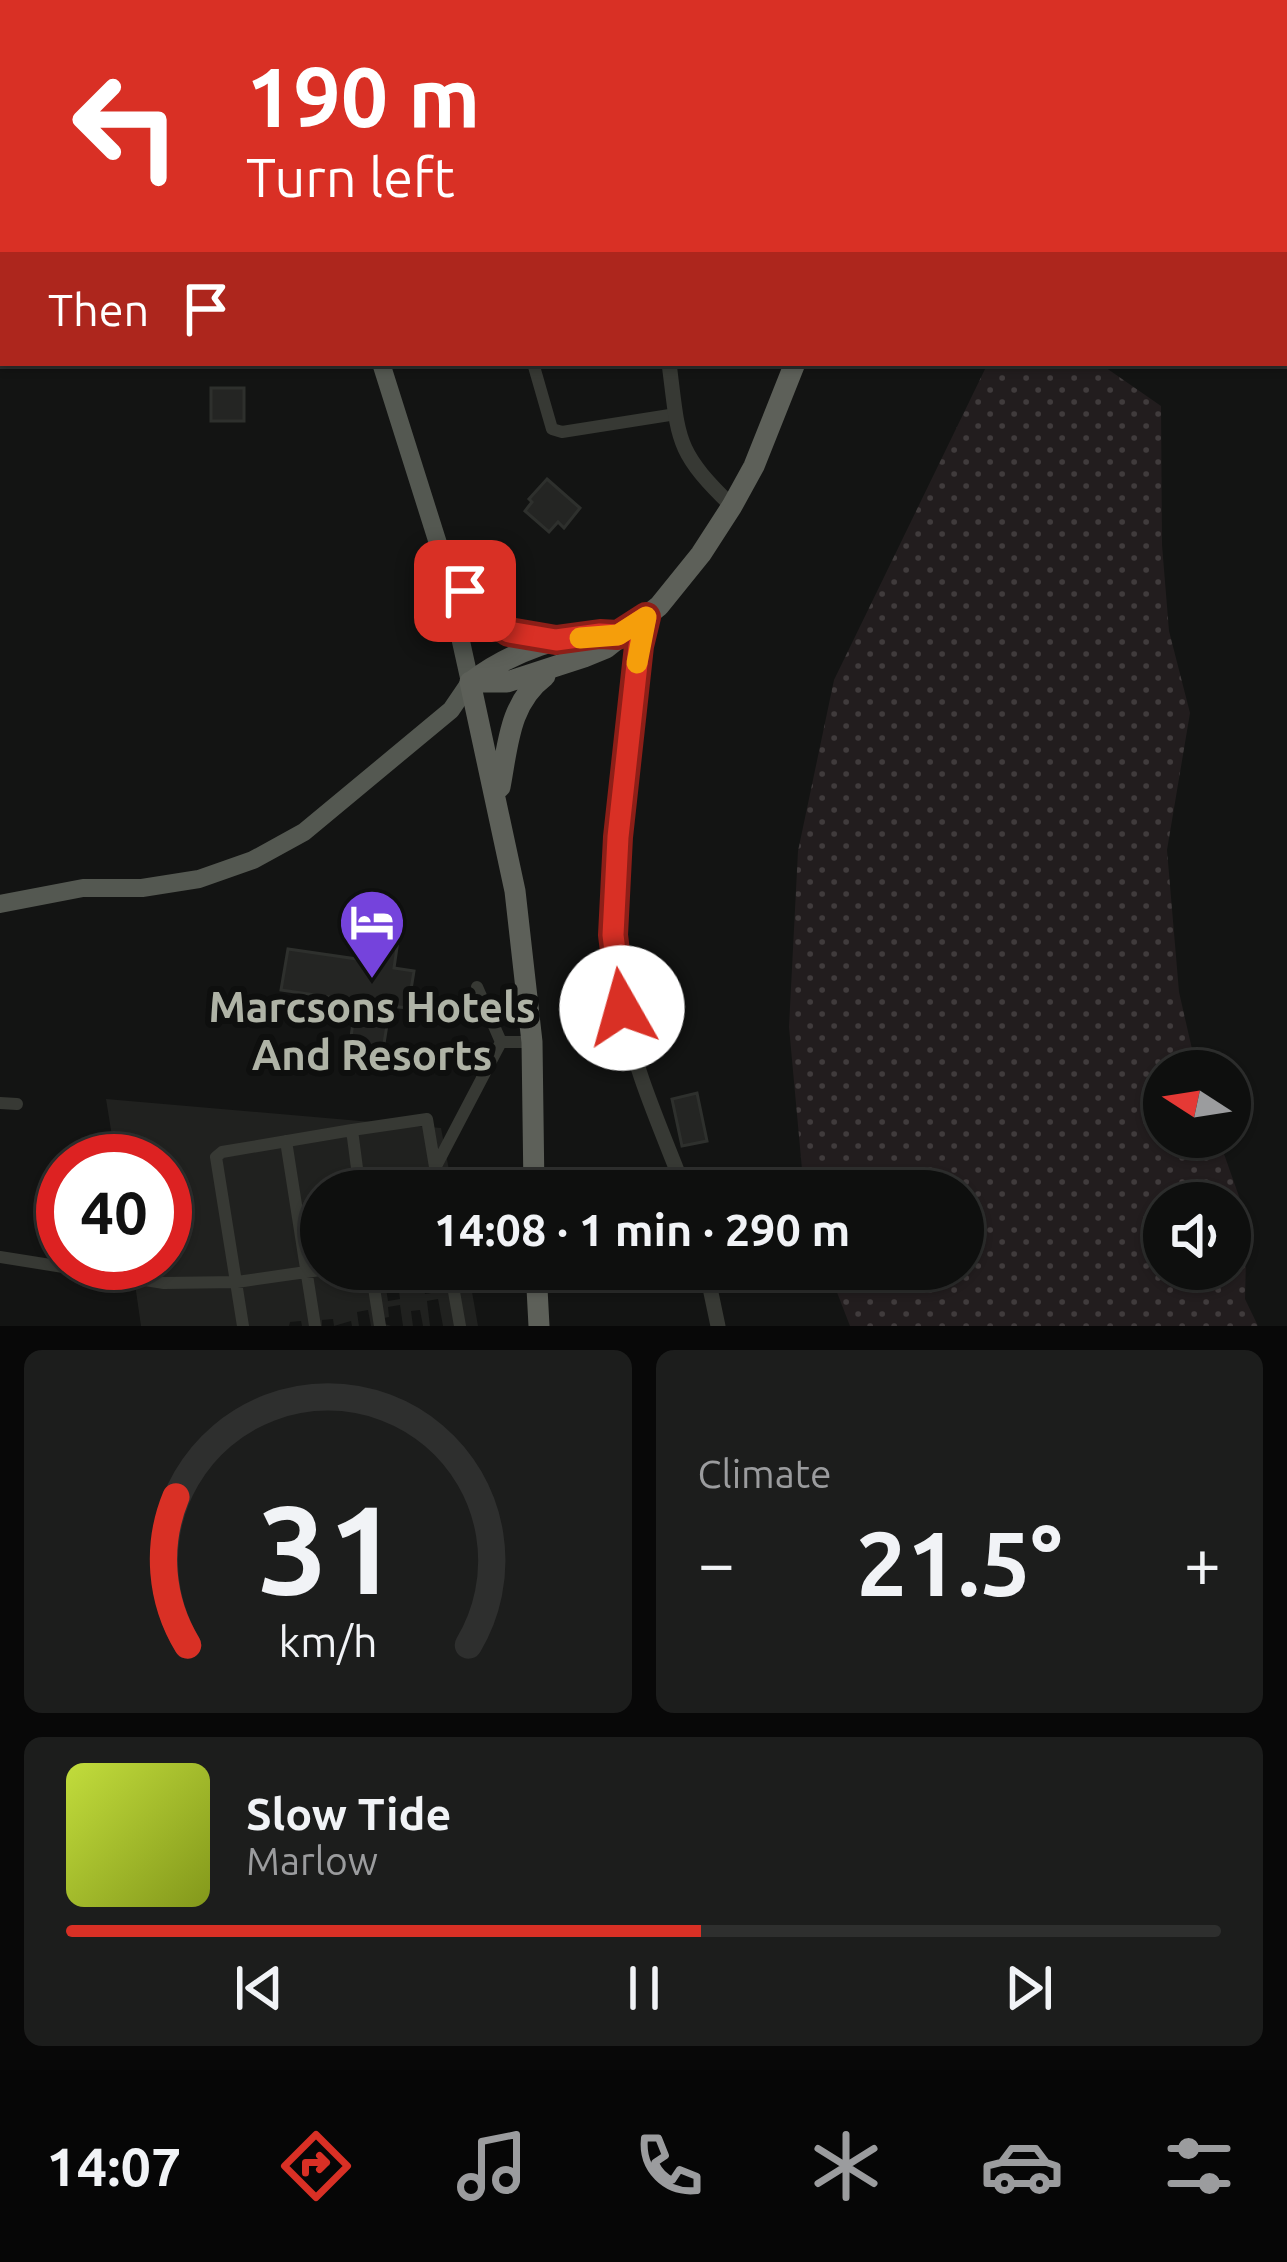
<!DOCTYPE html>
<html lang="en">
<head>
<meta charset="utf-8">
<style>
  :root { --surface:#0e0f0e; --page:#1c1d1c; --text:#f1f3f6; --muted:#9b9c9e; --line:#2e2f2e; --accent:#d93025 }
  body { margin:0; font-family:Ubuntu,sans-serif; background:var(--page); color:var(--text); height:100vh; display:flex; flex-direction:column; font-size:45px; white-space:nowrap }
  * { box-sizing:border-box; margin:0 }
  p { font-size:39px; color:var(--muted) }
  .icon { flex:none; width:66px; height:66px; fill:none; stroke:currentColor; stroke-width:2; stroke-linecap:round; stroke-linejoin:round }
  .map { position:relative; height:1326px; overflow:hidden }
  .panel { display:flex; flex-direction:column; gap:24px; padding:24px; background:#080808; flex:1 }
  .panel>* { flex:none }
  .hud { position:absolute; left:0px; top:0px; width:1287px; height:366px; box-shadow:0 3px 9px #0004,0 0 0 3px var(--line); background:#d93025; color:#fff; overflow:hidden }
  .needle { width:78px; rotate:282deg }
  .buttons { position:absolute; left:1143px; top:1050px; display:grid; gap:24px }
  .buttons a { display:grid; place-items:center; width:108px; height:108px; border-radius:50%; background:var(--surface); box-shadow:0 3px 9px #0004,0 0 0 3px var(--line); font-size:60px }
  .speed { position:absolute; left:36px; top:1134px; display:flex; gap:24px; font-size:60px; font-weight:700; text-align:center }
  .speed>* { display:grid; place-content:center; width:156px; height:156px; border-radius:50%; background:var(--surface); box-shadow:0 3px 9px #0004,0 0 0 3px var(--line); line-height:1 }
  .speed .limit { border:18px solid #d22; background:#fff; color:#111 }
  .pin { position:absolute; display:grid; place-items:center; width:102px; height:102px; color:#fff; margin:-51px; border-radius:24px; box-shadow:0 6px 18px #0006 }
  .me { position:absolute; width:132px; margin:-66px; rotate:353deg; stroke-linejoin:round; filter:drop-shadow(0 0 9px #0008) }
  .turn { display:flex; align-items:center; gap:42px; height:252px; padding:0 48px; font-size:54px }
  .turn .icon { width:156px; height:156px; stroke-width:2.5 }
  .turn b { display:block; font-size:84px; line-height:102px }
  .then { display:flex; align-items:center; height:114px; padding:0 48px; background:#0003; gap:24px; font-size:45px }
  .big { font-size:90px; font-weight:600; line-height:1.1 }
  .panel .card { flex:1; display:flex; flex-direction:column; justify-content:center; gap:18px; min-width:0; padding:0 42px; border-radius:18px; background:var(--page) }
  .panel .dial { align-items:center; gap:0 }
  .dial svg { height:312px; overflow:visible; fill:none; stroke:var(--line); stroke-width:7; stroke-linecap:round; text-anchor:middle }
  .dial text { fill:var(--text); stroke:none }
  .song { display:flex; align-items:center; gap:36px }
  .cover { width:144px; height:144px; border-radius:18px; background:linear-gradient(135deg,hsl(70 70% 55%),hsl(70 70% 35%)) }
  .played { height:12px; border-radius:6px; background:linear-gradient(90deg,var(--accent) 55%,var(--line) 55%) }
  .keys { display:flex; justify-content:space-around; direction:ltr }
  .heat { display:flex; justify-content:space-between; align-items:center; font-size:66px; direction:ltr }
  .panel .tiles { flex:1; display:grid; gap:24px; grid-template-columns:1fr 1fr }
  .card:last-child { grid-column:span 2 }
  .trip { position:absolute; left:300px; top:1170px; width:684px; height:120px; border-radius:60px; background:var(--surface); box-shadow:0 3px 9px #0004,0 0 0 3px var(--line); font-weight:600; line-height:120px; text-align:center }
  .tabs { display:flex; height:192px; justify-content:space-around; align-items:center; background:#060606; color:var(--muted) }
  .tabs .icon { width:84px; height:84px }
  .tabs .active { color:var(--accent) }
  .tabs b { font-size:54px; color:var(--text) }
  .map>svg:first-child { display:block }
</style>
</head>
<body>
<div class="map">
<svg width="1287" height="1326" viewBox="0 0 1287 1326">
  <defs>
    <pattern id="grass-dots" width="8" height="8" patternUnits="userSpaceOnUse" patternTransform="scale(3)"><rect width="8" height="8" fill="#221d1e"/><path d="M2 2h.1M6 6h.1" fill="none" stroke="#403b3c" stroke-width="1.8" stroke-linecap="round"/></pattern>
  </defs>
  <rect width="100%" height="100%" fill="#131413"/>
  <path fill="#20211f" d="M 106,1099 L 441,1128 L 453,1191 L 422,1191 L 418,1168 L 407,1170 L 410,1191 L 403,1191 L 400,1179 L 392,1180 L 393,1191 L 383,1191 L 380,1175 L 369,1177 L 371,1191 L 350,1191 L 348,1182 L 337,1183 L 337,1191 L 321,1191 L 321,1243 L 318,1226 L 306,1228 L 311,1259 L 321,1259 L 321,1269 L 383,1269 L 388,1301 L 400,1299 L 396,1269 L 421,1269 L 425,1294 L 437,1292 L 434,1269 L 468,1269 L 478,1326 L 443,1326 L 438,1299 L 427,1301 L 430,1326 L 423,1326 L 420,1310 L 411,1311 L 413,1326 L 403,1326 L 400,1305 L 388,1307 L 389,1317 L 384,1318 L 385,1324 L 391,1326 L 371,1326 L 368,1310 L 357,1312 L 359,1326 L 352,1326 L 351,1321 L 334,1326 L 333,1319 L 322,1320 L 322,1326 L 302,1326 L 301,1321 L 290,1322 L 289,1326 L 141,1326 L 132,1263 L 165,1263 L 165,1161 L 116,1161 Z"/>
  <path fill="url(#grass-dots)" fill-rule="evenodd" d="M 988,363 L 1099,363 L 1161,406 L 1162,545 L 1169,631 L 1190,713 L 1167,850 L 1179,992 L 1197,1071 L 1164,1071 L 1164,1137 L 1218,1137 L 1247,1219 L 1245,1299 L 1258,1326 L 850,1326 L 828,1269 L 963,1269 L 963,1191 L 804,1191 L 789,1027 L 798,851 L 834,680 ZM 1164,1203 L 1230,1203 L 1230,1269 L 1164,1269 Z"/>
  <path fill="#242523" stroke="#2e302d" stroke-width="3" d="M 211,388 L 244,388 L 244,421 L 211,421 Z
    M 547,479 L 580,508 L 564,528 L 558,522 L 549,532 L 525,511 L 532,502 L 529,499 Z
    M 371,916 L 401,920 L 394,968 L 414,971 L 408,1008 L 390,1006 L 382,1056 L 349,1051 L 356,1001 L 281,990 L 288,949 L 364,960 Z
    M 697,1093 L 707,1141 L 682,1146 L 672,1099 Z
    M 637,1269 L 639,1284 L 586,1288 L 585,1270 Z"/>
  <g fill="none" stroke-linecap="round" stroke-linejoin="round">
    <path stroke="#373934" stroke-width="12" d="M 726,0 L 727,3
      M 821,0 L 821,3
      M 917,0 L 917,3
      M 0,115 L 3,115
      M 1284,274 L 1287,275
      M 0,337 L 3,337
      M 533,363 L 552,429 L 562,432 L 676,414
      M 477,987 L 501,1042 L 532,1042
      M 0,1103 L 17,1104
      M 352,1130 L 427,1119 L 435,1167
      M 286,1141 L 315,1326
      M 438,1191 L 435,1168 L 501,1042
      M 0,1257 L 164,1283 L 237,1282 L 327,1269
      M 371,1269 L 380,1326
      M 450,1269 L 460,1326
      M 243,1326 L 216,1157 L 222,1152 L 352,1130 L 360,1191"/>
    <path stroke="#373934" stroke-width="15" d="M 623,0 L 624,3
      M 669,363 C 679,440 674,450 732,506
      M 647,617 L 639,646 C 626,764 599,889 622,1007 C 634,1070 662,1131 685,1191
      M 706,1269 L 718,1326"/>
    <path stroke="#545851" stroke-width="18" d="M 233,0 L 234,3
      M 0,904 L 83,888 L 142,888 L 199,879 L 253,860 L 304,832 L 451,710 L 470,682 L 442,556 L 381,363"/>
    <path stroke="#5d6059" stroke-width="21" d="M 1108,3 L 1110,0
      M 442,556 C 478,610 484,628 550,639
      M 470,682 L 515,891 L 532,1042 L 534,1191
      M 470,682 L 507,682 L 584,657 L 606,648 L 659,606 L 701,554 L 732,506 L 754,466 L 795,363
      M 471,682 C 507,654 570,628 618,635
      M 500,787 C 508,745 509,703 545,676
      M 536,1269 L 539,1326"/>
  </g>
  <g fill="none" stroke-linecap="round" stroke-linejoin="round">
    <defs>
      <path id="route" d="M 465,591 L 488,618 L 509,632 L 556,640 L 600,634 L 618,635 L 646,617 L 639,646 L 618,837 L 613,935 L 622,1008"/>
    </defs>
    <use href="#route" stroke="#8d1f18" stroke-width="30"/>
    <use href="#route" stroke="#d93025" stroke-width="21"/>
    <path stroke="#f59e0b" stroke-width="21" d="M 580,638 L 618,635 L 646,617 L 637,663"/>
  </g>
  <defs>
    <symbol id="hotel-pin" viewBox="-11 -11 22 30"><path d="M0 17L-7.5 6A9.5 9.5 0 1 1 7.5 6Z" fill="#7543dc" stroke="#0e0f0e"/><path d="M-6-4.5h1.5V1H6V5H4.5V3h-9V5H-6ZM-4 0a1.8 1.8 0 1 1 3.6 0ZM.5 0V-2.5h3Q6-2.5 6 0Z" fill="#fff"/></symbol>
  </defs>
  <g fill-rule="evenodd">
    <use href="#hotel-pin" x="334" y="884" width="76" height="104"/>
  </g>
  <g text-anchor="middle" stroke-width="12" stroke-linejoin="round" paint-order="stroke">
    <g font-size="42" font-weight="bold" fill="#afb3a6" stroke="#0e0f0e">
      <text x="372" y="1022">Marcsons Hotels<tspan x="372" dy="48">And Resorts</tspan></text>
    </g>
  </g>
</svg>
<div class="buttons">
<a><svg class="needle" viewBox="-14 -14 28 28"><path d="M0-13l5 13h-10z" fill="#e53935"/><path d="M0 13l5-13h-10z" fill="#9b9c9e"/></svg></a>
<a><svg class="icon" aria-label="sound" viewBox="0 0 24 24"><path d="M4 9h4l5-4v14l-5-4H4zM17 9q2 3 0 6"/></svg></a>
</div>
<div class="speed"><div class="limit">40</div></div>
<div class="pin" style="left:465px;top:591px;background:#d93025"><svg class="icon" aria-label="arrive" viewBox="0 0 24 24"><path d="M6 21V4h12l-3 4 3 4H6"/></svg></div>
<svg class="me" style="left:622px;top:1008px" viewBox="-20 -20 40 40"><circle r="19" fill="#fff"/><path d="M0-13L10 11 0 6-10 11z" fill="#d93025"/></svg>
<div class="trip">14:08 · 1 min · 290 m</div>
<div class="hud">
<div class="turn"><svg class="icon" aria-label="left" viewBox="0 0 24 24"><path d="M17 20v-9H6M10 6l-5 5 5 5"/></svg><div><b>190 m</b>Turn left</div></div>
<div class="then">Then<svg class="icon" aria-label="arrive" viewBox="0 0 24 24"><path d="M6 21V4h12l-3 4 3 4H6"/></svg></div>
</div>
</div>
<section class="panel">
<div class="tiles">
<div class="card dial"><svg viewBox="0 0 100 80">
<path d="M14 69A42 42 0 1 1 86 69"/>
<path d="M14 69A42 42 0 0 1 11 31" stroke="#d93025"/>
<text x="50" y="56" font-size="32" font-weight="700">31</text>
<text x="50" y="72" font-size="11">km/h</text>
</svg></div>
<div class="card"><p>Climate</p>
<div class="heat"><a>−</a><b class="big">21.5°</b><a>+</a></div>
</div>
<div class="card">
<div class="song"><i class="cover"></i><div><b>Slow Tide</b><p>Marlow</p></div></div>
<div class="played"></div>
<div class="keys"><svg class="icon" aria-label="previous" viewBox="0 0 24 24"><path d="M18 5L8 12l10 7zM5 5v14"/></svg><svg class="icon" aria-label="pause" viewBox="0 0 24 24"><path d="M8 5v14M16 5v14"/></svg><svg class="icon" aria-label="next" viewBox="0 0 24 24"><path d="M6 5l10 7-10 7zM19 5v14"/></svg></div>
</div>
</div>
</section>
<nav class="tabs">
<b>14:07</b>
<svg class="icon active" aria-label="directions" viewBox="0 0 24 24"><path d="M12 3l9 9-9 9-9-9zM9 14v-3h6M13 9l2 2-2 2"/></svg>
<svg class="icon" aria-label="music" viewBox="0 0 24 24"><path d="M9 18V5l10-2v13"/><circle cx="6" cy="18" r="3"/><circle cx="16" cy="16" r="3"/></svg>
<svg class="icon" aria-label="phone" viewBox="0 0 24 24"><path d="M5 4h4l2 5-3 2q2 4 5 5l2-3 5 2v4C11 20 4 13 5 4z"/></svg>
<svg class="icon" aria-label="climate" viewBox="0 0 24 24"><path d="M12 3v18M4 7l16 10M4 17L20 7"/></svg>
<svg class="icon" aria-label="car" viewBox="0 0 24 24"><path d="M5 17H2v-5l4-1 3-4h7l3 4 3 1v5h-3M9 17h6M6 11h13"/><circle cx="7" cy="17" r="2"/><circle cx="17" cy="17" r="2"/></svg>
<svg class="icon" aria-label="filters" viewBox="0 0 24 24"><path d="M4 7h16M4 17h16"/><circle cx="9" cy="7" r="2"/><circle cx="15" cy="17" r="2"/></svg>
</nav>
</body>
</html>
